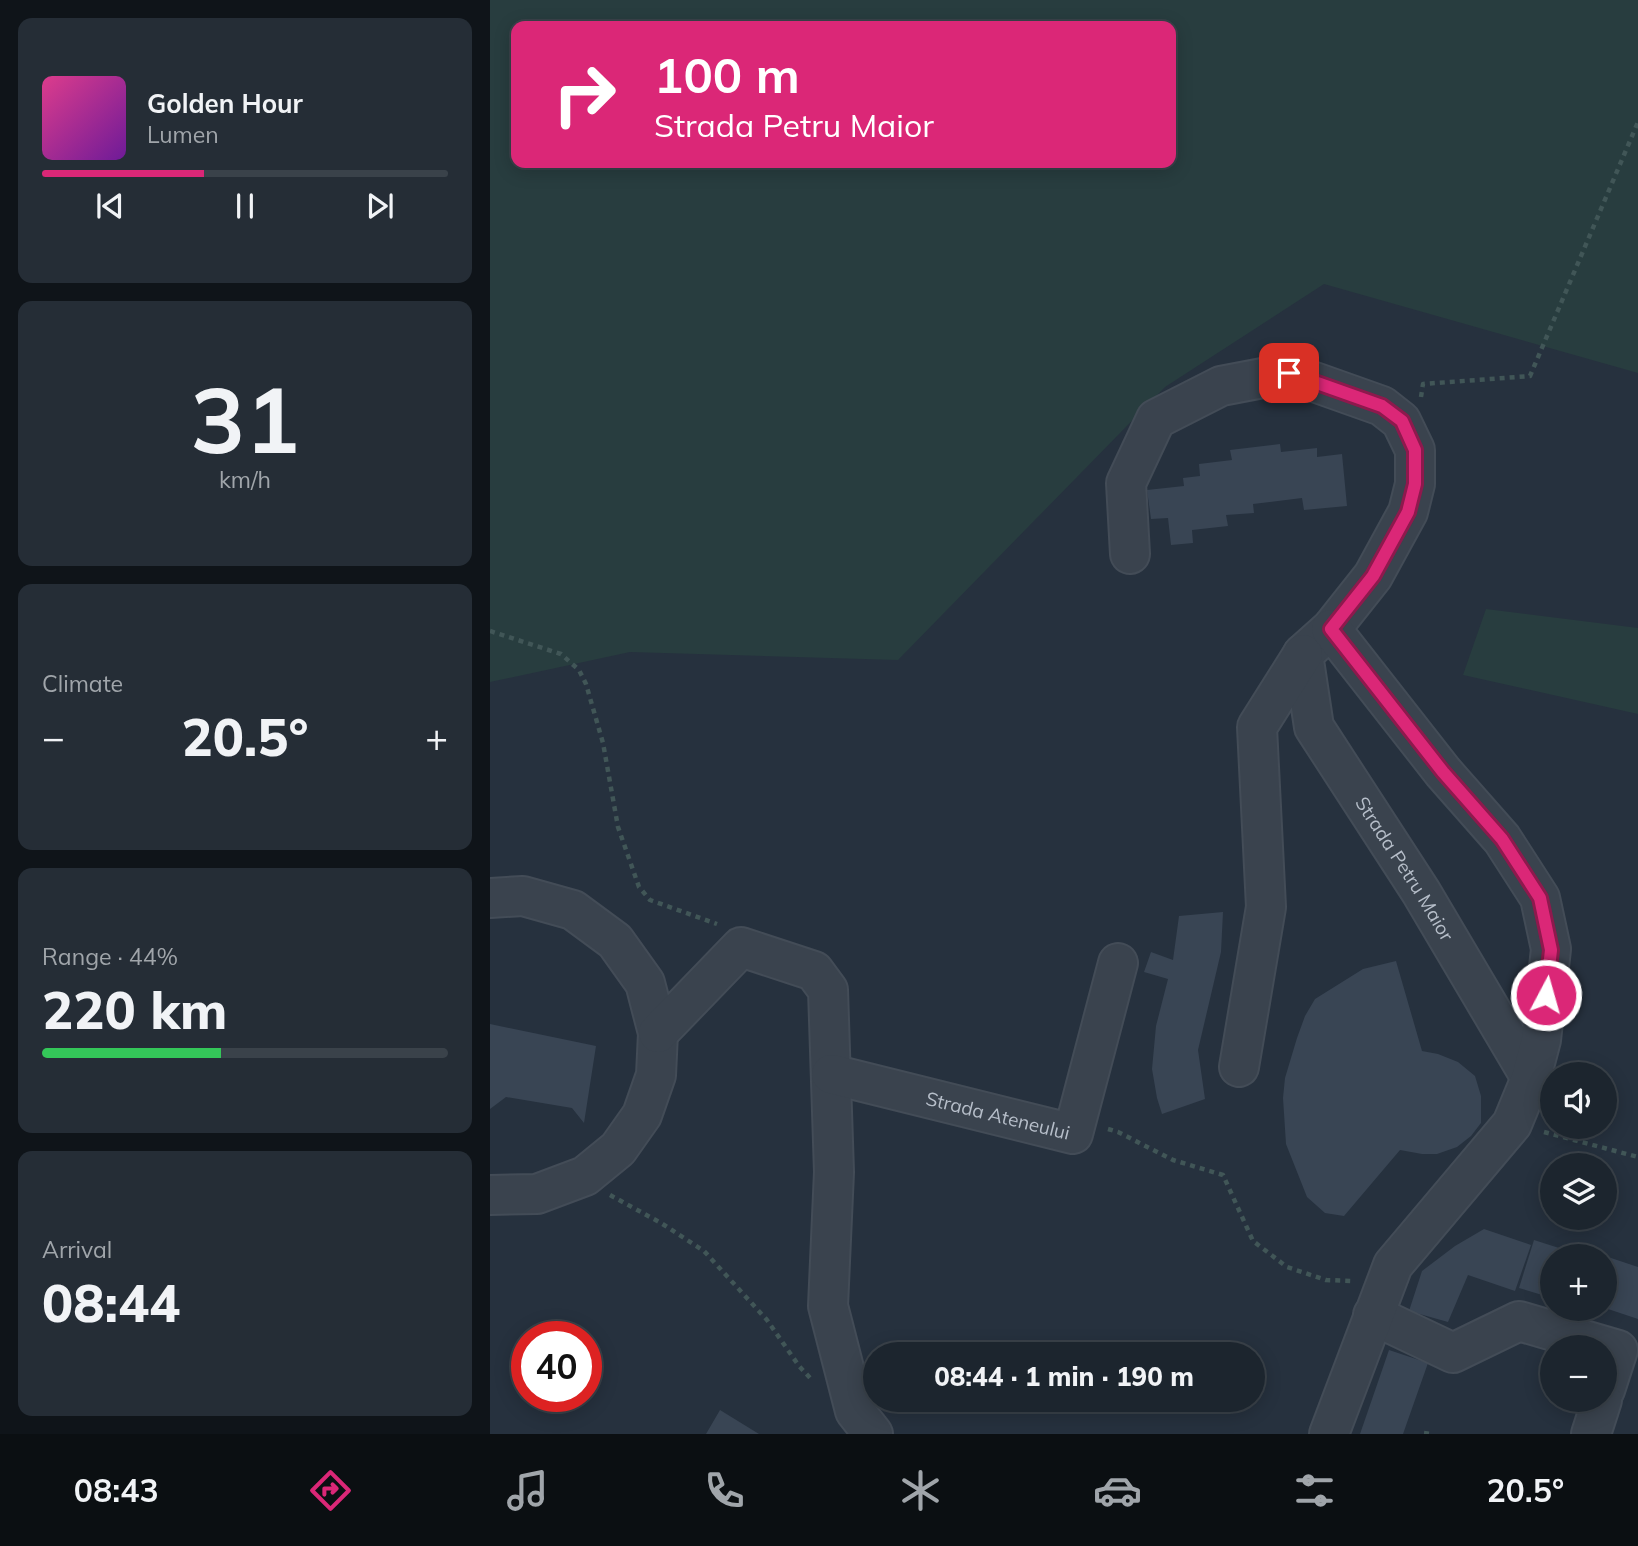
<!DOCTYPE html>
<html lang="en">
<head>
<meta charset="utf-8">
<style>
  :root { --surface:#1c252e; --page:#252d36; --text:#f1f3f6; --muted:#a0a5aa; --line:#3a424a; --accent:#db2777 }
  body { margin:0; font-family:Mulish,sans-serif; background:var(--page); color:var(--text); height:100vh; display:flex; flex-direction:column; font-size:26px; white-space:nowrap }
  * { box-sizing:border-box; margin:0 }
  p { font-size:23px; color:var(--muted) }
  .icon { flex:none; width:38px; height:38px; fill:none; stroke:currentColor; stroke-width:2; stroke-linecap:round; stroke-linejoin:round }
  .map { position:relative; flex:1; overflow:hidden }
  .side { display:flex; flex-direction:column; gap:18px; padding:18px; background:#0f1419; width:490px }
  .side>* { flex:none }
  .top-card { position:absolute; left:21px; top:21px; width:665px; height:147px; border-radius:14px; box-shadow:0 4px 18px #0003,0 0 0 2px var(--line); background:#db2777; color:#fff; overflow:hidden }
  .tools { position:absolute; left:1050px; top:1062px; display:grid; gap:14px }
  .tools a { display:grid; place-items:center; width:77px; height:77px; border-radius:50%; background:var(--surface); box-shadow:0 4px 18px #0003,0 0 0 2px var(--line); font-size:35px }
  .speed { position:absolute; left:21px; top:1321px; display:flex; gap:14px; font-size:35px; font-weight:700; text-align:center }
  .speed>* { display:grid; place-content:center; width:91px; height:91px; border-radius:50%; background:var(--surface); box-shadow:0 4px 18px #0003,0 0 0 2px var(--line); line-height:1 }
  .speed .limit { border:10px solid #d22; background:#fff; color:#111 }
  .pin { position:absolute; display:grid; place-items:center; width:60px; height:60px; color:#fff; margin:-30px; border-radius:14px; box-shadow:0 4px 10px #0006 }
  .me { position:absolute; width:77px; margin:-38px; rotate:6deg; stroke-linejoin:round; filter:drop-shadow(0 0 5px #0008) }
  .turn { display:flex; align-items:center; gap:24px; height:147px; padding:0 28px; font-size:32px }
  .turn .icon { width:91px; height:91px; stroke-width:2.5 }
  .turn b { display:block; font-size:49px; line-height:60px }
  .big { font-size:52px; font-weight:800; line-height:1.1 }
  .side .tile { flex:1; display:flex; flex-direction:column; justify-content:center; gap:10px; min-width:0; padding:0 24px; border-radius:14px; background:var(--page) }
  .side .dial { align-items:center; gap:0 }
  .dial b { font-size:91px; line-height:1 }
  .song { display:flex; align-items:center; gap:21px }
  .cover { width:84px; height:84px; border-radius:10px; background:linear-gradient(135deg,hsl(330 70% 55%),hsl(280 70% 35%)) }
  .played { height:7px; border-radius:4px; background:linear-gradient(90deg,var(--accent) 40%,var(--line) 40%) }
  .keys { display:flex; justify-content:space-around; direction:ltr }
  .heat { display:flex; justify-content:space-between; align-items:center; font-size:38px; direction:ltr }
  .charge { height:10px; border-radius:5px; background:linear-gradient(90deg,#34c759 44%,var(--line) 0) }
  .trip { position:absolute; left:373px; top:1342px; width:402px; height:70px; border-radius:35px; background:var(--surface); box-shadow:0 4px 18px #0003,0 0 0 2px var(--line); font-weight:800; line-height:70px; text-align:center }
  .menu { display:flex; height:112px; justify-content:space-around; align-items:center; background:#0b0f12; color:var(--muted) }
  .menu .icon { width:49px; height:49px }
  .menu .selected { color:var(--accent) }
  .menu b { font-size:32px; color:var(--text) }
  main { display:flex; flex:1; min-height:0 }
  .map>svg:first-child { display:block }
</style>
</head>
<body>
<main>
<section class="side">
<div class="tile">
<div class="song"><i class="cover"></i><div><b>Golden Hour</b><p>Lumen</p></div></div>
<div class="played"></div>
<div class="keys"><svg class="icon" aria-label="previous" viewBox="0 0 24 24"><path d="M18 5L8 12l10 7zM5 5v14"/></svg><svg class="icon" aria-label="pause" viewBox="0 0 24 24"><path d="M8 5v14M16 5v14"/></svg><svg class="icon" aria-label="next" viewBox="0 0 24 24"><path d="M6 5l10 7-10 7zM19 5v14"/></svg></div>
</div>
<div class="tile dial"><b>31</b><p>km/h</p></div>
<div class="tile"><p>Climate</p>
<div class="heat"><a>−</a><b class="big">20.5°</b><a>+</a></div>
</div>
<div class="tile"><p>Range · 44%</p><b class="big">220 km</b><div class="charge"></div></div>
<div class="tile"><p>Arrival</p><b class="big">08:44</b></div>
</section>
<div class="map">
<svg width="1148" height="1434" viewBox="0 0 1148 1434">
  <rect width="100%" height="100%" fill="#26313e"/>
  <path fill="#283d3f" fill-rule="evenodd" d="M 0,0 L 1148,0 L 1148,373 L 834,284 L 675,387 L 408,660 L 140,652 L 0,682 ZM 26,26 L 681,26 L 681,163 L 26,163 Z
    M 996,609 L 1148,628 L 1148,714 L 973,675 Z"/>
  <path fill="#394554" d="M 790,444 L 791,452 L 827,448 L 827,457 L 852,454 L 857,506 L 814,510 L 812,498 L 763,504 L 764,513 L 736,515 L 738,526 L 702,530 L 703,543 L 681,545 L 678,518 L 661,519 L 657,490 L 694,486 L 693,478 L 710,476 L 709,464 L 742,460 L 740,450 Z
    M 733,912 L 731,952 L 708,1050 L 715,1099 L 672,1114 L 667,1098 L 662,1069 L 666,1026 L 678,979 L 654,972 L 661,952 L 683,960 L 689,916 Z
    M 906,961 L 932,1051 L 948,1054 L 968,1062 L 985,1076 L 991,1096 L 991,1123 L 981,1136 L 967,1147 L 947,1154 L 932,1154 L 910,1150 L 854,1216 L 835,1213 L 817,1197 L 796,1144 L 793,1098 L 795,1078 L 807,1038 L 815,1016 L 825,999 L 873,969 Z
    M 0,1024 L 106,1046 L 94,1123 L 82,1108 L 16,1097 L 0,1109 Z
    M 994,1229 L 1041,1245 L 1025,1291 L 978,1275 L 958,1322 L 919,1311 L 932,1271 L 965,1246 Z
    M 1044,1240 L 1094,1256 L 1062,1256 L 1062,1298 L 1029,1288 Z
    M 1115,1256 L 1148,1267 L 1148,1319 L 1115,1308 Z
    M 899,1350 L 938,1363 L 913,1434 L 870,1434 Z
    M 230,1410 L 269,1434 L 216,1434 Z"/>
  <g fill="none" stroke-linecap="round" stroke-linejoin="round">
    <defs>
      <g id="minor">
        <path id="s1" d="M 640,554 L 636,483 L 666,419 L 731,386 L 799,373 L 892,406 L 911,421 L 925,450 L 925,484 L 918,512 L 883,576 L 841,629 L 813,654 L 824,727 L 931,892 L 1041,1078"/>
        <path d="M 0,898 L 33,896 L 83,910 L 125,941 L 155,983 L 168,1033 L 166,1075 L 152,1115 L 128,1149 L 95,1176 L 47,1194 L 0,1195"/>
        <path d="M 168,1033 L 251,947 L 324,971 L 338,990 L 344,1172 L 338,1306 L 365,1411 L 383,1434"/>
        <path d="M 749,1067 L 776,907 L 767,727 L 813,654"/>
        <path id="s2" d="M 341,1074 L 583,1134 L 628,963"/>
        <path d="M 883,1315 L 963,1353 L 1029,1321 L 1128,1350 L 1115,1390"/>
        <path d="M 839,1434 L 903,1265 L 1022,1124 L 1041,1078 L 1051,1040 L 1061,949 L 1050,898 L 1012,839 L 953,772 L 841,629"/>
        <path d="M 1101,1434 L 1112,1400"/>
      </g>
    </defs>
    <use href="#minor" stroke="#434c57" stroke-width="42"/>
    <path stroke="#415657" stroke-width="4.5" stroke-dasharray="5 5" stroke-linecap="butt" d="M 931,397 L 933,384 L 1040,376 L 1148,122
      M 0,631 L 71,654 L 89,670 L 96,684 L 113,743 L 128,827 L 149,887 L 160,900 L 227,924
      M 618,1129 L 628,1132 L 683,1160 L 733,1175 L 763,1241 L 797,1267 L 836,1280 L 862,1281
      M 1054,1132 L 1148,1157
      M 120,1195 L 171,1223 L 214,1251 L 277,1320 L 309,1366 L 322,1380
      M 934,1433 L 942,1434"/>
    <use href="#minor" stroke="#3a434e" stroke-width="38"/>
  </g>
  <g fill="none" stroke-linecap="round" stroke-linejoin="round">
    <defs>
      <path id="route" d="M 799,373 L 892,406 L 912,421 L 925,450 L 925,484 L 918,512 L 883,576 L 841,629 L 953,772 L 1012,839 L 1050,898 L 1061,950 L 1056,995"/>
    </defs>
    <use href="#route" stroke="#8e194d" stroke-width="18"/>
    <use href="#route" stroke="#db2777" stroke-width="12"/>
  </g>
  <g text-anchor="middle" stroke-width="7" stroke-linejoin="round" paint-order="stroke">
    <g font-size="19" fill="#b6bec9" stroke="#1f2833">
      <text dy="7" stroke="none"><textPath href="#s1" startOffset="922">Strada Petru Maior</textPath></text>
      <text dy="7" stroke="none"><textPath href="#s2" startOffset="172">Strada Ateneului</textPath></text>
    </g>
  </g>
</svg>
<div class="tools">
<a><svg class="icon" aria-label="sound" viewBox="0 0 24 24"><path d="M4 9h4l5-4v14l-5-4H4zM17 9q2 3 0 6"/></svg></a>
<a><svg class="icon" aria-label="layers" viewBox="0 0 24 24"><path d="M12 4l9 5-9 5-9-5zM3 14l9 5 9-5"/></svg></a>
<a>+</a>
<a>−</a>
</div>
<div class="speed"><div class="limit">40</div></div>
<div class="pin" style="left:799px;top:373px;background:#d93025"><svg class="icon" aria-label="arrive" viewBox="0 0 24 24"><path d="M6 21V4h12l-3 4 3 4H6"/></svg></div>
<svg class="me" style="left:1056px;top:995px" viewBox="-20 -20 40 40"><circle r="17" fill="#db2777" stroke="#fff" stroke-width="3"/><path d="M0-11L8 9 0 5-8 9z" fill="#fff"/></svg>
<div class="trip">08:44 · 1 min · 190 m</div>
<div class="top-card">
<div class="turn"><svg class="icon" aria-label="right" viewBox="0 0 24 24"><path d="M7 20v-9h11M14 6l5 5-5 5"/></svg><div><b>100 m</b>Strada Petru Maior</div></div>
</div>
</div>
</main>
<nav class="menu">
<b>08:43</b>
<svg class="icon selected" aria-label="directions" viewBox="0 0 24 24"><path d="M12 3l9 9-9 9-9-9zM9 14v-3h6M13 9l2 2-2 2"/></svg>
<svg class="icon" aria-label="music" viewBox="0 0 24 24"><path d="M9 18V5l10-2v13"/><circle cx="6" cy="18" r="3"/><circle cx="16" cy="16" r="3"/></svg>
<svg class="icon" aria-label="phone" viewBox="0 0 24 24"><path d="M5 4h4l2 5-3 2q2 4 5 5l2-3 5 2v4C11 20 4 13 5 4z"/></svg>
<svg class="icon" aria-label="climate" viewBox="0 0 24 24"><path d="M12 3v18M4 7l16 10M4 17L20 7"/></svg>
<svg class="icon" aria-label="car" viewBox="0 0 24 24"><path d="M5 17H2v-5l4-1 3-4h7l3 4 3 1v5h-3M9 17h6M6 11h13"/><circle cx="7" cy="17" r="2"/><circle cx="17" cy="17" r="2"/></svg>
<svg class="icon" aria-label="filters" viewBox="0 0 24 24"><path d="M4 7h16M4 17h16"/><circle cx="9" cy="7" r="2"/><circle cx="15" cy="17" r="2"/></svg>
<b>20.5°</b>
</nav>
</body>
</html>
